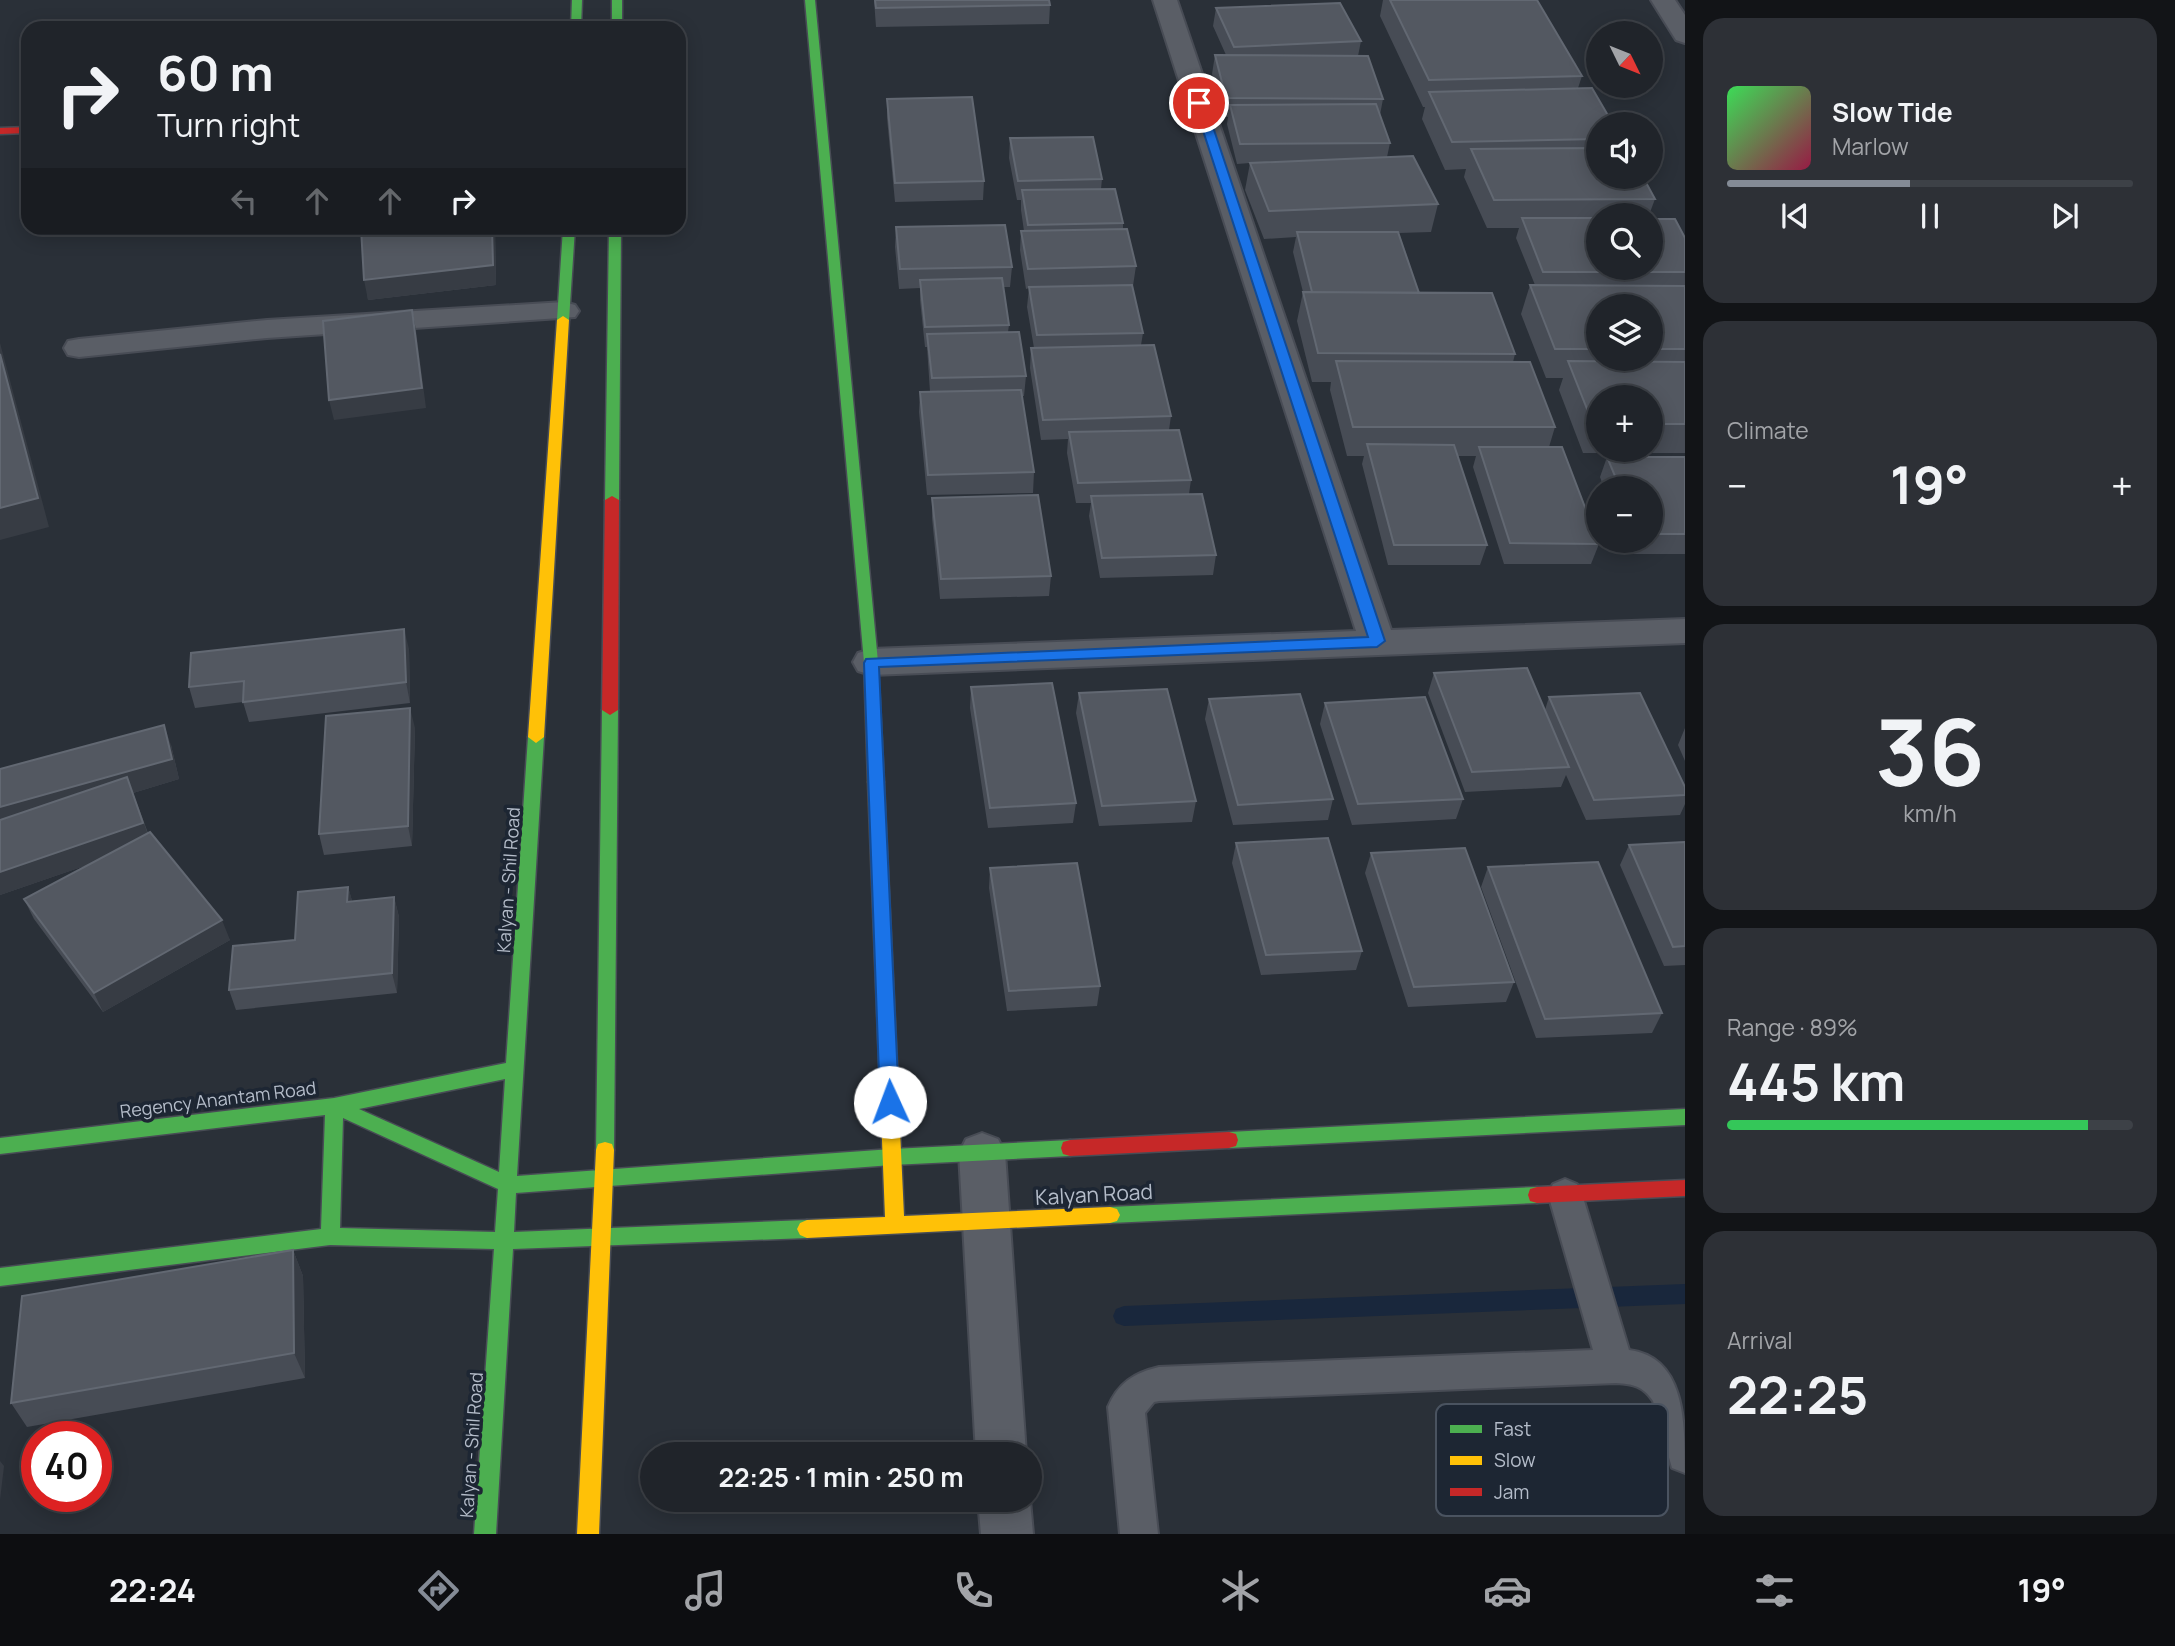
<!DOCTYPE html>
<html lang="en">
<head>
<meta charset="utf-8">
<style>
  :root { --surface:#20242a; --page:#2d3036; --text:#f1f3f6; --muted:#a2a4a8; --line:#3d4147; --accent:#848b96 }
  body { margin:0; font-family:Manrope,sans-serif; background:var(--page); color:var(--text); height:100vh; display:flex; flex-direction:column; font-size:26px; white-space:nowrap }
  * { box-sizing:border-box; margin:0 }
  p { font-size:23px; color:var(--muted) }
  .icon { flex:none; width:38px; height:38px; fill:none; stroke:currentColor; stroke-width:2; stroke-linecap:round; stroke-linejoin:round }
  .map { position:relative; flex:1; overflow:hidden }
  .details { display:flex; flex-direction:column; gap:18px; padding:18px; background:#121417; width:490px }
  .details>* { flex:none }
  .banner { position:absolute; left:21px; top:21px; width:665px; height:214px; border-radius:21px; box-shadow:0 4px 18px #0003,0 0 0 2px var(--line); background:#20242a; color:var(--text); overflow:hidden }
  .needle { width:46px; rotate:133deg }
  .tools { position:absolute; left:1586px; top:21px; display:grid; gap:14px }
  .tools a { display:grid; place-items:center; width:77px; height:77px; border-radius:50%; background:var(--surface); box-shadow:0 4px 18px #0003,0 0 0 2px var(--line); font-size:35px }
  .speed { position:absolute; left:21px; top:1421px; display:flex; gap:14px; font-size:35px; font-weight:700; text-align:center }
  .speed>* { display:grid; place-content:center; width:91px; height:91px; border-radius:50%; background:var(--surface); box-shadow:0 4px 18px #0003,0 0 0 2px var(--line); line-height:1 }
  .speed .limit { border:10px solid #d22; background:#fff; color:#111 }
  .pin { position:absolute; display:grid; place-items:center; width:60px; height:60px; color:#fff; margin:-30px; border:4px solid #fff; border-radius:50%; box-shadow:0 2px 7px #0007 }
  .me { position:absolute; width:77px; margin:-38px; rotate:358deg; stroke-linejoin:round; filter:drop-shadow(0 0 5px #0008) }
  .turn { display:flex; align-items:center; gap:24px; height:147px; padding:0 21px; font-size:32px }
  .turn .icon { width:91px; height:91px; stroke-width:2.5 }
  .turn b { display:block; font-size:49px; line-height:60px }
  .lanes { display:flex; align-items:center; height:66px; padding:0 21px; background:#0003; justify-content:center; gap:35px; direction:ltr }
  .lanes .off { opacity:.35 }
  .big { font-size:52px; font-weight:700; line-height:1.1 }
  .details .card { flex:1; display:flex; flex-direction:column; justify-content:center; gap:10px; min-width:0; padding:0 24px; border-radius:21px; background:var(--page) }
  .details .dial { align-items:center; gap:0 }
  .dial b { font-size:91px; line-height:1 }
  .song { display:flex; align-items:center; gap:21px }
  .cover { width:84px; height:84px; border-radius:10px; background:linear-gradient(135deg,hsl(130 70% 55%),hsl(340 70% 35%)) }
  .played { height:7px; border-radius:4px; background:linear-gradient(90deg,var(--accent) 45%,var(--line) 45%) }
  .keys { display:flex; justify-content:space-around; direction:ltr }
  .heat { display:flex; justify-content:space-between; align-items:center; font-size:38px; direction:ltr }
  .charge { height:10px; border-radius:5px; background:linear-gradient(90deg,#34c759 89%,var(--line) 0) }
  .trip { position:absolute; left:640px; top:1442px; width:402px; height:70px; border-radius:35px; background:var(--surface); box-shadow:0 4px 18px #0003,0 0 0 2px var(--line); font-weight:700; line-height:70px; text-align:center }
  .tab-bar { display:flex; height:112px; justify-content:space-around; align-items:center; background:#0d0e11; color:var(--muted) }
  .tab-bar .icon { width:49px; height:49px }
  .tab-bar .current { color:var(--accent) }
  .tab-bar b { font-size:32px; color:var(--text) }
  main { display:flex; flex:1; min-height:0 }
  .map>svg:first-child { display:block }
</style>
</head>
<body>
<main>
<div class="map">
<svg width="1685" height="1534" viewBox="0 0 1685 1534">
  <rect width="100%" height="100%" fill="#2a3038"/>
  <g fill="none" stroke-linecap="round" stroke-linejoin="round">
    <path fill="#19273c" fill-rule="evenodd" d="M 1685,1284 L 1685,1304 L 1124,1326 L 1116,1323 L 1113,1316 L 1116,1309 L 1124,1306 Z"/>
    <defs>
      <path id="lane" d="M 1565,1179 L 1577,1184 L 1582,1194 L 1629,1350 C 1685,1357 1685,1421 1685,1473 L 1672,1468 L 1653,1401 C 1643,1386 1633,1384 1616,1383 L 1159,1401 L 1154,1402 L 1145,1413 L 1158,1534 L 1120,1534 L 1108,1407 C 1118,1383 1134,1373 1159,1367 L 1593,1350 L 1548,1194 L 1553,1184 Z"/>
      <path id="street" d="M 1153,0 L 1177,0 L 1391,630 L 1685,619 L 1685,643 L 871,675 L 858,671 L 853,662 L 858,653 L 871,649 L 1356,631 Z
        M 1651,0 L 1675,0 L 1685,15 L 1685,43 L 1676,40 Z
        M 564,302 L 575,305 L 579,311 L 575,317 L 267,338 L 79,357 L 68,355 L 64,348 L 68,341 L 79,339 L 267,320 Z
        M 982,1133 L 998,1139 L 1005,1153 L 1026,1454 L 976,1454 L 959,1153 L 966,1139 Z
        M 978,1500 L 1030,1500 L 1033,1534 L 981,1534 Z"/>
      <path id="fast" d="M 572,0 L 582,0 L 581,28 L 571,28 Z
        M 612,0 L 622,0 L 622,28 L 612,28 Z
        M 805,0 L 815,0 L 878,662 L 884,782 L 876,788 L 868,782 L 864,662 Z
        M 563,228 L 575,228 L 569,320 L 563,324 L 557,320 Z
        M 609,228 L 621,228 L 619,500 L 612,504 L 605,500 Z
        M 610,705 L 618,710 L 614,1150 L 612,1156 L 605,1158 L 598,1156 L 596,1150 L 602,710 Z
        M 536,731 L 544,737 L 517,1176 L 892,1149 L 1070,1140 L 1077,1142 L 1079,1148 L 1077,1154 L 1070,1156 L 892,1165 L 516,1193 L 514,1232 L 807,1220 L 814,1223 L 817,1229 L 814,1235 L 807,1238 L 513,1249 L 496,1534 L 474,1534 L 494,1249 L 330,1245 L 0,1286 L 0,1268 L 321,1229 L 325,1115 L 0,1154 L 0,1138 L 334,1098 L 506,1063 L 528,737 ZM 505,1079 L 499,1172 L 359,1109 ZM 343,1118 L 498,1189 L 495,1232 L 340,1228 Z
        M 1685,1109 L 1685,1125 L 1229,1148 L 1222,1146 L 1220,1140 L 1222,1134 L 1229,1132 Z
        M 1537,1187 L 1544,1189 L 1546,1195 L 1544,1201 L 1537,1203 L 1110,1223 L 1103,1221 L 1100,1215 L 1103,1209 L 1110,1207 Z"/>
      <path id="slow" d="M 563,316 L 569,320 L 544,737 L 536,743 L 528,737 L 557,320 Z
        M 876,776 L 884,782 L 904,1216 L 1110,1207 L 1117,1209 L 1120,1215 L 1117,1221 L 1110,1223 L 807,1238 L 800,1235 L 797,1229 L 800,1223 L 807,1220 L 885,1217 L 868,782 Z
        M 605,1142 L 612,1144 L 614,1150 L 599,1534 L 577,1534 L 596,1150 L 598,1144 Z"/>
      <path id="jam" d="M 28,127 L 28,133 L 0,134 L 0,128 Z
        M 612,496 L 619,500 L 618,710 L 610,715 L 602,710 L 605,500 Z
        M 1229,1132 L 1236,1134 L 1238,1140 L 1236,1146 L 1229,1148 L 1070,1156 L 1063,1154 L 1061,1148 L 1063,1142 L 1070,1140 Z
        M 1685,1180 L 1685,1196 L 1537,1203 L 1530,1201 L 1528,1195 L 1530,1189 L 1537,1187 Z"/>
    </defs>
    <use href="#lane" stroke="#484c55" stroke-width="4"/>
    <use href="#street" stroke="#484c55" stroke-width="4"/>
    <use href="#fast" stroke="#484c55" stroke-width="3"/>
    <use href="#slow" stroke="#484c55" stroke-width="3"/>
    <use href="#jam" stroke="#484c55" stroke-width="3"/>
    <use href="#lane" fill="#5a5e66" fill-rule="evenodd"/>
    <use href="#street" fill="#5a5e66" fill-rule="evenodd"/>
    <use href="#fast" fill="#4caf50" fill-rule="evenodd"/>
    <use href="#slow" fill="#ffc107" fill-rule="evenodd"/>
    <use href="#jam" fill="#c62828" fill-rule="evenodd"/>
  </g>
  <path fill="#474c55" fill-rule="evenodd" d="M 874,0 L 1049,0 L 1050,5 L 1049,24 L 876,27 Z
    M 1383,0 L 1537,0 L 1582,76 L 1578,88 L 1598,124 L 1598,177 L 1655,199 L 1649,215 L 1598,215 L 1598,268 L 1685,238 L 1685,453 L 1583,453 L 1559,390 L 1563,378 L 1546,378 L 1521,314 L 1530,285 L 1535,285 L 1516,238 L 1519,228 L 1487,228 L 1464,177 L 1466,169 L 1445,170 L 1422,119 L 1425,107 L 1423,107 L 1380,16 ZM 1598,306 L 1650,306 L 1650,359 L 1598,359 ZM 1598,397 L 1650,397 L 1650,450 L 1598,450 Z
    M 1216,8 L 1361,41 L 1358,56 L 1383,99 L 1380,115 L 1390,143 L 1387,157 L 1438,204 L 1431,232 L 1399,233 L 1419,293 L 1515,354 L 1513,362 L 1555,427 L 1549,447 L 1599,544 L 1591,564 L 1504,564 L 1473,467 L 1476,456 L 1458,456 L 1487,545 L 1480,565 L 1388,565 L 1362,464 L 1364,456 L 1347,456 L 1330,390 L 1331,382 L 1312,382 L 1297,321 L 1303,292 L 1293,252 L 1296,237 L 1264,239 L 1245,190 L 1250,163 L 1237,164 L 1227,124 L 1228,117 L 1223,117 L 1212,74 L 1215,55 L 1226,55 L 1213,26 Z
    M 887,99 L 984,181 L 983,200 L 895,202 L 887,118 Z
    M 1010,138 L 1102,179 L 1101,189 L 1123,223 L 1123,229 L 1136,266 L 1133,286 L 1132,286 L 1143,333 L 1141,345 L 1171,416 L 1169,430 L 1191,480 L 1189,494 L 1216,555 L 1213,575 L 1100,578 L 1089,516 L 1091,503 L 1076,503 L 1067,453 L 1068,439 L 1041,440 L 1030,368 L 1031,348 L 1034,348 L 1027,307 L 1029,288 L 1026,289 L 1020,250 L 1021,231 L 1024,231 L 1021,210 L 1021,200 L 1017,200 L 1009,158 Z
    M 896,227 L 1012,267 L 1010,287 L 1003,287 L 1009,325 L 1008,332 L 1026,376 L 1024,396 L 1022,396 L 1034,472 L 1033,493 L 927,495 L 919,412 L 920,392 L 930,392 L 927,347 L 925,347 L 920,300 L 920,288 L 899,289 L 895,247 Z
    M 353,228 L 495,228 L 496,285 L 368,300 L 361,236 L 355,236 Z
    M 1607,457 L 1685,457 L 1685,554 L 1631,554 L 1625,541 L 1650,541 L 1650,488 L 1604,488 L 1600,477 Z
    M 932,498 L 1051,576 L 1049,596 L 940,599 L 932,518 Z
    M 409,649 L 410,703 L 249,722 L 243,702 L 195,708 L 189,687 Z
    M 1434,673 L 1545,710 L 1549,697 L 1685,787 L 1685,804 L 1680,815 L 1586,820 L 1566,775 L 1561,787 L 1465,792 L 1428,693 Z
    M 971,687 L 1076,803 L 1073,823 L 988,828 L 970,708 Z
    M 1079,693 L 1196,801 L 1192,822 L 1099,826 L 1076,713 Z
    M 1209,699 L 1333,799 L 1328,820 L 1233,825 L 1205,719 Z
    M 1325,703 L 1463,799 L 1456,819 L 1352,825 L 1320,724 Z
    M 415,728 L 412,846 L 324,855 L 319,834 Z
    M 1685,728 L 1685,761 L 1678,745 Z
    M 171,745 L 179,779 L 133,793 L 148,833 L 230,940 L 103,1012 L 34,919 L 24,899 L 90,864 L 0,895 L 0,769 Z
    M 1685,842 L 1685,965 L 1664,966 L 1620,865 L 1629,845 Z
    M 1236,843 L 1362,951 L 1356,970 L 1261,975 L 1232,863 Z
    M 1371,853 L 1514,982 L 1506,1002 L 1408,1007 L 1365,873 Z
    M 1488,867 L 1662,1013 L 1652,1033 L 1536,1038 L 1481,887 Z
    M 990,868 L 1100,986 L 1097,1006 L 1007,1011 L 989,888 Z
    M 348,887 L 352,901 L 394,897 L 399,917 L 397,993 L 236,1010 L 229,990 L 295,940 Z
    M 293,1250 L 303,1276 L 305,1378 L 27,1427 L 11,1403 Z"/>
  <path fill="#373c44" d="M 492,228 L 495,228 L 496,285 L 368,300 L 364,280 Z
    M 412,310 L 416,330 L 426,408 L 334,420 L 329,400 Z
    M 0,343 L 49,527 L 0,540 Z
    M 404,629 L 409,649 L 410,703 L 406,682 Z
    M 410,708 L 415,728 L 412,846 L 408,826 Z
    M 164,725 L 171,745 L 179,779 L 133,793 L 151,843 L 0,895 L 0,807 Z
    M 348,887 L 354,907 L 347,902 Z
    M 394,897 L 399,917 L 397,993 L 392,973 Z
    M 222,920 L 230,940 L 103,1012 L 94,993 Z
    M 293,1250 L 303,1276 L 305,1378 L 294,1353 Z
    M 0,1461 L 4,1466 L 0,1500 Z"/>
  <path fill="#535861" stroke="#626872" stroke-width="2" d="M 875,0 L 1049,0 L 1050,5 L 876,8 Z
    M 1390,0 L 1537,0 L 1582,76 L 1429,80 Z
    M 1340,3 L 1361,41 L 1234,47 L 1216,8 Z
    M 1215,55 L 1368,56 L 1383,99 L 1226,98 Z
    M 1592,88 L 1613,124 L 1598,124 L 1598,139 L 1452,142 L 1429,92 Z
    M 972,97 L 984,181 L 895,183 L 887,99 Z
    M 1376,104 L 1390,143 L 1240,144 L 1230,105 Z
    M 1093,137 L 1102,179 L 1018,181 L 1010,138 Z
    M 1598,148 L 1598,177 L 1643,177 L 1655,199 L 1494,200 L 1471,149 Z
    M 1413,156 L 1438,204 L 1269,211 L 1250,163 Z
    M 1115,189 L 1123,223 L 1028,225 L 1022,190 Z
    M 1522,218 L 1598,218 L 1598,268 L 1650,268 L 1650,219 L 1675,219 L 1685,238 L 1685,272 L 1543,272 Z
    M 1005,225 L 1012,267 L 900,269 L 896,227 Z
    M 361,228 L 492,228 L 493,265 L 364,280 Z
    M 1127,229 L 1136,266 L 1028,269 L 1021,231 Z
    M 1297,232 L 1398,232 L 1419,293 L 1312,292 Z
    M 1002,278 L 1009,325 L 925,327 L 920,280 Z
    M 1132,285 L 1143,333 L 1037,335 L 1029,287 Z
    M 1530,285 L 1685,286 L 1685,349 L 1650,349 L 1650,306 L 1598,306 L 1598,349 L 1555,349 Z
    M 1303,292 L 1492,293 L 1515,354 L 1318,353 Z
    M 412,310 L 422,388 L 329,400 L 323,321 Z
    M 1019,332 L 1026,376 L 932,378 L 927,334 Z
    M 1154,345 L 1171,416 L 1043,420 L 1031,348 Z
    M 0,354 L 38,498 L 0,508 Z
    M 1336,361 L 1530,362 L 1555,427 L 1353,427 Z
    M 1568,361 L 1685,362 L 1685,424 L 1650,424 L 1650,397 L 1598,397 L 1598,424 L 1593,424 Z
    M 1021,390 L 1034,472 L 928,475 L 920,392 Z
    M 1179,430 L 1191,480 L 1078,483 L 1069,432 Z
    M 1367,444 L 1454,445 L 1487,545 L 1394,545 Z
    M 1479,447 L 1562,447 L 1599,544 L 1510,543 Z
    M 1607,457 L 1685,457 L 1685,534 L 1650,534 L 1650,488 L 1620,488 Z
    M 1202,494 L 1216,555 L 1102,558 L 1091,496 Z
    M 1038,495 L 1051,576 L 941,579 L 932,498 Z
    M 404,629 L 406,682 L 243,702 L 244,681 L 189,687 L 191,653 Z
    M 1527,668 L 1569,767 L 1472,772 L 1434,673 Z
    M 1052,683 L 1076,803 L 990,808 L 971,687 Z
    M 1167,689 L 1196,801 L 1102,806 L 1079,693 Z
    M 1640,693 L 1685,787 L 1685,795 L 1594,800 L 1549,697 Z
    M 1300,694 L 1333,799 L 1238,805 L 1209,699 Z
    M 1425,697 L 1463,799 L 1358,804 L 1325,703 Z
    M 410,708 L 408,826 L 319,834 L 326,716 Z
    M 164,725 L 172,759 L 0,807 L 0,769 Z
    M 127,777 L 143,823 L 0,872 L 0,820 Z
    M 150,832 L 222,920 L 94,993 L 24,899 Z
    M 1328,838 L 1362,951 L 1266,955 L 1236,843 Z
    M 1685,842 L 1685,946 L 1673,947 L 1629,845 Z
    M 1465,848 L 1514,982 L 1414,987 L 1371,853 Z
    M 1598,862 L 1662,1013 L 1545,1019 L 1488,867 Z
    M 1077,863 L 1100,986 L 1009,991 L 990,868 Z
    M 348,887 L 347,902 L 394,897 L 392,973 L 229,990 L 233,946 L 295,940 L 298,892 Z
    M 293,1250 L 294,1353 L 11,1403 L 22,1296 Z"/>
  <path fill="#1a73e8" stroke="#114b97" stroke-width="2" d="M 1195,100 L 1205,103 L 1385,641 L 1377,647 L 879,667 L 899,1102 L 896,1108 L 890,1110 L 883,1108 L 880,1102 L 864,663 L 866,659 L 1368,637 L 1194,103 Z"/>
  <g text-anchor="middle" stroke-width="7" stroke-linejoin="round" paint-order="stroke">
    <g font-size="18" fill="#b4bcc9" stroke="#1d2633">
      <text transform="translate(509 880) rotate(-86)" y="6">Kalyan - Shil Road</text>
      <text transform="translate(218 1100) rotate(-7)" y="6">Regency Anantam Road</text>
      <text transform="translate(472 1445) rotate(-86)" y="6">Kalyan - Shil Road</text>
    </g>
    <g font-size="21" fill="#b4bcc9" stroke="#1d2633">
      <text transform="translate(1094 1195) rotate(-3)" y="7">Kalyan Road</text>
    </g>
  </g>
  <rect x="1436" y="1404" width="232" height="112" rx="10" fill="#1d2633" stroke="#4a5360" stroke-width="2"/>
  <rect x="1450" y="1425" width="32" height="8" fill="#4caf50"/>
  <rect x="1450" y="1456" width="32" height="9" fill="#ffc107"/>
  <rect x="1450" y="1488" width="32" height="8" fill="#c62828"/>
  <g font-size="19" fill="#b4bcc9">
    <text x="1494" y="1436">Fast</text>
    <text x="1494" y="1467">Slow</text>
    <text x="1494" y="1499">Jam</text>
  </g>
</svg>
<div class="tools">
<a><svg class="needle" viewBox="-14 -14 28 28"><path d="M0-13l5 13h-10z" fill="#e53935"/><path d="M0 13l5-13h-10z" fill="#a2a4a8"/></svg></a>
<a><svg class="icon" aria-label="sound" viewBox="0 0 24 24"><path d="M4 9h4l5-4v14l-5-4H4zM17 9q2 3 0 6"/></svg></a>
<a><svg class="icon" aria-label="search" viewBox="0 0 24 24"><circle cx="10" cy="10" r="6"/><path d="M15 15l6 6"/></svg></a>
<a><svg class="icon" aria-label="layers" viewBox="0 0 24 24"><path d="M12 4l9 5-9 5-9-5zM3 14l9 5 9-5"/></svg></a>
<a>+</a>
<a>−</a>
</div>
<div class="speed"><div class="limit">40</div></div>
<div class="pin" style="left:1199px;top:103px;background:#d93025"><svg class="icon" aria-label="arrive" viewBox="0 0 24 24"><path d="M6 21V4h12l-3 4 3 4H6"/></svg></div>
<svg class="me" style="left:890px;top:1102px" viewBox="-20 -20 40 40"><circle r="19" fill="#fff"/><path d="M0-13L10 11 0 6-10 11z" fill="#1a73e8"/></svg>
<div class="trip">22:25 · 1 min · 250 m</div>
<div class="banner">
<div class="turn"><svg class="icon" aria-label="right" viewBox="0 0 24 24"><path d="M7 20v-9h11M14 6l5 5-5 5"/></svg><div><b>60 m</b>Turn right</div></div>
<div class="lanes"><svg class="icon off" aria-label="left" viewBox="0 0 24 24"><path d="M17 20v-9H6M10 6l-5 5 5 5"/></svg><svg class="icon off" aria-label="ahead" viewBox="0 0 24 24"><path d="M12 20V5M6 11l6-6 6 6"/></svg><svg class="icon off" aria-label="ahead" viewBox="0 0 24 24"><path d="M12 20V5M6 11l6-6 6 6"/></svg><svg class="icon" aria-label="right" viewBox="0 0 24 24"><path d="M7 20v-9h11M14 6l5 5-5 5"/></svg></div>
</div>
</div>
<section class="details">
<div class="card">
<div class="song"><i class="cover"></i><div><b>Slow Tide</b><p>Marlow</p></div></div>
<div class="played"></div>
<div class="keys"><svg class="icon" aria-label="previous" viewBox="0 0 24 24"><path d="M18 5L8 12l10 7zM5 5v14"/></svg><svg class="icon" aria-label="pause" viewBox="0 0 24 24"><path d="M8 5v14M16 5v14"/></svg><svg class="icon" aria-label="next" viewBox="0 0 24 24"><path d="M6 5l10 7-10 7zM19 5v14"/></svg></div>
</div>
<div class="card"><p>Climate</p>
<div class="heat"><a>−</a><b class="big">19°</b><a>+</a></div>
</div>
<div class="card dial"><b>36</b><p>km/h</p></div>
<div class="card"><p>Range · 89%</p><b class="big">445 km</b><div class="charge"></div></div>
<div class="card"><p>Arrival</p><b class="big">22:25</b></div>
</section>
</main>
<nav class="tab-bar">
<b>22:24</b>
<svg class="icon current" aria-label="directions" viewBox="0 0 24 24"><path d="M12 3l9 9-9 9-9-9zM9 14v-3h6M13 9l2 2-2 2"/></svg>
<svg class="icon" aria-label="music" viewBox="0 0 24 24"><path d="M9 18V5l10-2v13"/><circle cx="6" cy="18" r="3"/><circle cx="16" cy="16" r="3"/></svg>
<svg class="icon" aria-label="phone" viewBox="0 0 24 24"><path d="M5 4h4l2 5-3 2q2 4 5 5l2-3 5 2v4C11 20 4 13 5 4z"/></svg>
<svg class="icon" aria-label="climate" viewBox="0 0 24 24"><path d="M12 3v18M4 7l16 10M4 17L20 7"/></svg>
<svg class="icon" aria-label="car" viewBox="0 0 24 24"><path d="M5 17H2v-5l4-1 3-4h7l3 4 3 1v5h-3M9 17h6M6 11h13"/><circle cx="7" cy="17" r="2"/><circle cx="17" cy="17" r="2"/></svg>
<svg class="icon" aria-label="filters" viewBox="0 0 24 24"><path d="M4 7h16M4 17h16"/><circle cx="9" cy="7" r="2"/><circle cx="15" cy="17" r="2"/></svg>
<b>19°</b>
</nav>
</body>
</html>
